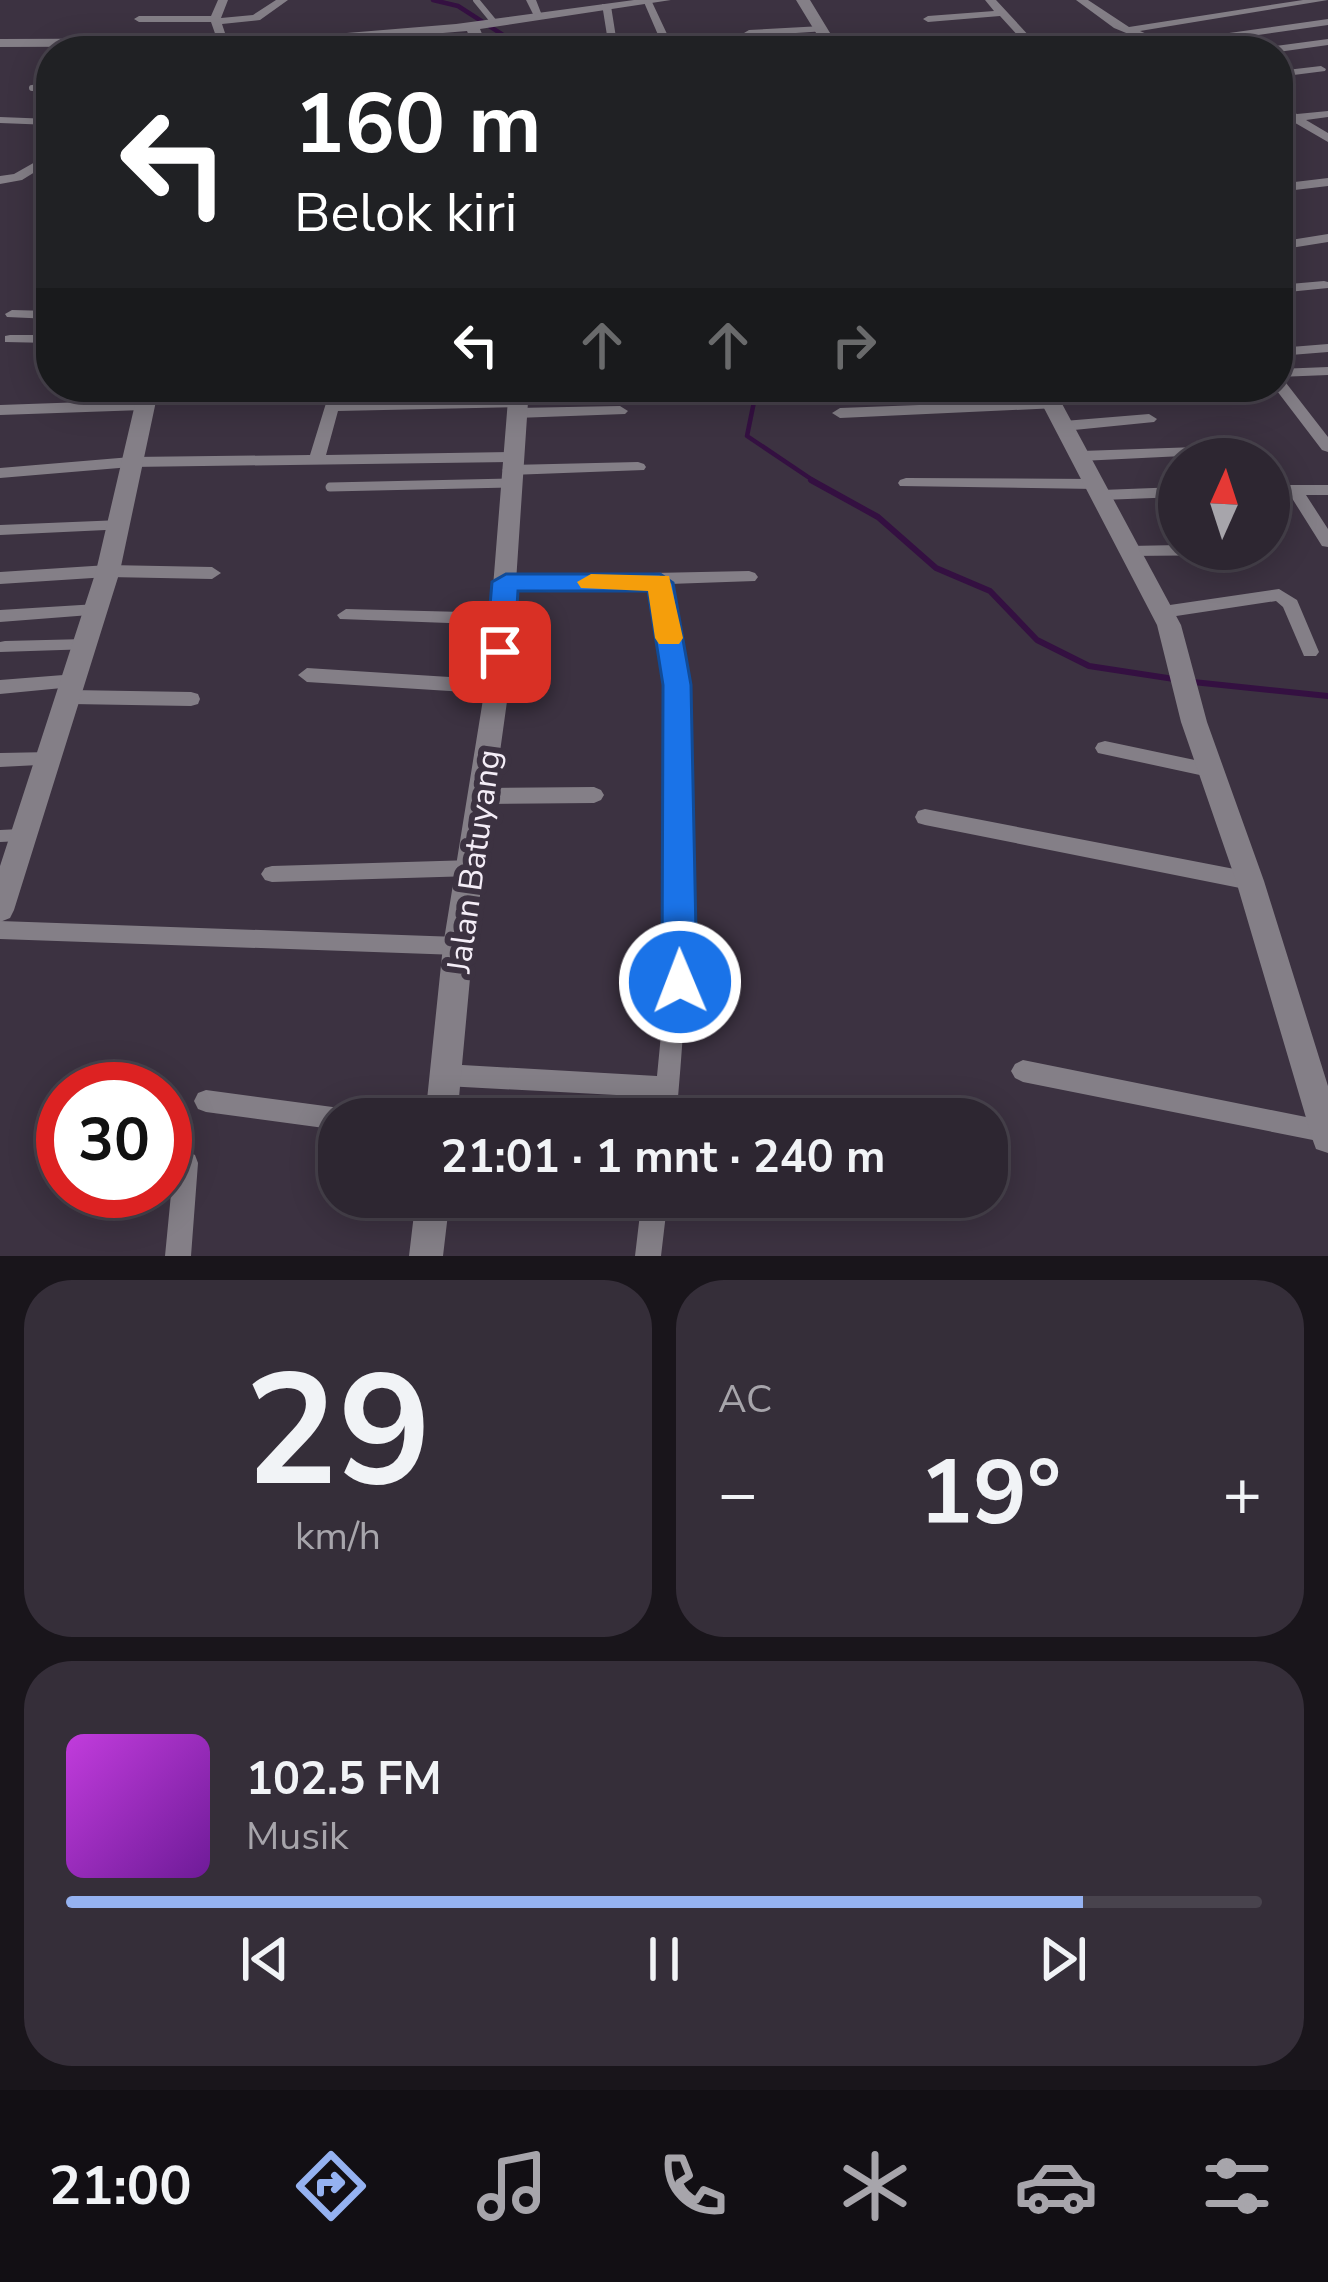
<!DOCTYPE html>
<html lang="id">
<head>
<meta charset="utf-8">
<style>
  :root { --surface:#2d2631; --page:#352e39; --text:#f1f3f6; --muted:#a7a5ab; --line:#48434d; --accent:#95b2f1 }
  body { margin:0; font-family:"Nunito Sans",sans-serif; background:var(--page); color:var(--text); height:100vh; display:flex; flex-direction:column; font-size:45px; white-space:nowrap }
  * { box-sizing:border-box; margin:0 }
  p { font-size:39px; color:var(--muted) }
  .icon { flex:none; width:66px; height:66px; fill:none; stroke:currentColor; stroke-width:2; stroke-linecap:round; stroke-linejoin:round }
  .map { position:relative; height:1256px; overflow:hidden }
  .drawer { display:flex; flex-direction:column; gap:24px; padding:24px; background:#19151b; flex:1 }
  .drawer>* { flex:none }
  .top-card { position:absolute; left:36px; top:36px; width:1257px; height:366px; border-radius:48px; box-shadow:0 6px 30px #0003,0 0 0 3px var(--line); background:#202124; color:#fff; overflow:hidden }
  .needle { width:78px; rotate:3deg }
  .fabs { position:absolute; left:1158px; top:438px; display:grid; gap:24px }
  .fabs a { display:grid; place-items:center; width:132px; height:132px; border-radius:50%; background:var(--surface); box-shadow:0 6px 30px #0003,0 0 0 3px var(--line); font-size:60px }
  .speed { position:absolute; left:36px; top:1062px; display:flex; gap:24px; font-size:60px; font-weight:700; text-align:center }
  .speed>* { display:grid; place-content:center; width:156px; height:156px; border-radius:50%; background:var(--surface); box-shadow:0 6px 30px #0003,0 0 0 3px var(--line); line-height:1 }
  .speed .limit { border:18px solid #d22; background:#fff; color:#111 }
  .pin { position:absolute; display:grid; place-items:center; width:102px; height:102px; color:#fff; margin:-51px; border-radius:24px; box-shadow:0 6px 18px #0006 }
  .me { position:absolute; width:132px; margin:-66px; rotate:359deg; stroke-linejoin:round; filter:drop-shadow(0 0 9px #0008) }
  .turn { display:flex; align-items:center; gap:42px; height:252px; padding:0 60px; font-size:54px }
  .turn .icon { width:156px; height:156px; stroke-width:2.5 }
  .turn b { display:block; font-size:84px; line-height:102px }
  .lanes { display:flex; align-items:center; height:114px; padding:0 60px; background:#0003; justify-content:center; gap:60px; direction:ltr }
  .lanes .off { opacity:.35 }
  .big { font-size:90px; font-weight:700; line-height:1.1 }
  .drawer .tile { flex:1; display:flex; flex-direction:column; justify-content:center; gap:18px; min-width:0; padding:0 42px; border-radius:48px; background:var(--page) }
  .drawer .dial { align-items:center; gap:0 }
  .dial b { font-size:156px; line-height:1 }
  .song { display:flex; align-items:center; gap:36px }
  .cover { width:144px; height:144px; border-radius:18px; background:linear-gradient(135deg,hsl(290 70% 55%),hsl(280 70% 35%)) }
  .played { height:12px; border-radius:6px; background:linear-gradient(90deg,var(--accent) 85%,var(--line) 85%) }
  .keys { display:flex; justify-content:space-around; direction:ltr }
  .heat { display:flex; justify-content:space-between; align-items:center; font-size:66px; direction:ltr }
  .drawer .tiles { flex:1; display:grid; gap:24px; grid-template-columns:1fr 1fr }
  .tile:last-child { grid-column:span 2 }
  .trip { position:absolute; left:318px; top:1098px; width:690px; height:120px; border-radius:48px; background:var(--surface); box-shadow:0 6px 30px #0003,0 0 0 3px var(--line); font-weight:700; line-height:120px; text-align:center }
  .menu { display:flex; height:192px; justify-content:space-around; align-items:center; background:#120f14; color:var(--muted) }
  .menu .icon { width:84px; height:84px }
  .menu .selected { color:var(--accent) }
  .menu b { font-size:54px; color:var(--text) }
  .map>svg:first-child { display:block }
</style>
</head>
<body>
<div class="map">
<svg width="1328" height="1256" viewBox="0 0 1328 1256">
  <rect width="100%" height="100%" fill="#3c3241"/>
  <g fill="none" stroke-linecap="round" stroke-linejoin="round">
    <path stroke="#341041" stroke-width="4.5" d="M 433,0 L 458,6 L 528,51
      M 757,387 L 747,436 L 817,483"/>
    <path stroke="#341041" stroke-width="6" d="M 811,480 L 878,517 L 936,568 L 990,591 L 1037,640 L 1089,666 L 1174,679
      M 1193,682 L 1328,696"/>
    <path stroke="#847f87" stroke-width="6" d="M 476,0 L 494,22
      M 32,88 L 51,86"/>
    <path stroke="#847f87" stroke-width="9" d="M 330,487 L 510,483"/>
    <path stroke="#847f87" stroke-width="12" d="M 0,836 L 21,835"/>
    <path fill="#847f87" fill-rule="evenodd" d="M 218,0 L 228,0 L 221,18 L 253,15 L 276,0 L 288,0 L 260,20 L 222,24 L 228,42 L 223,45 L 218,42 L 211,22 L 139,22 L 134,19 L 139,16 L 211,16 Z
      M 526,0 L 536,0 L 543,18 L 535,18 Z
      M 643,0 L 652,2 L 675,51 L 665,51 Z
      M 985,0 L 996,0 L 1043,51 L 1032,51 L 1000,16 L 928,22 L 923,19 L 928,16 L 994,11 Z
      M 1076,0 L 1088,0 L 1129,27 L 1303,0 L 1328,0 L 1140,31 L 1165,42 L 1328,19 L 1328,25 L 1175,47 L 1175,50 L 1170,51 L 1114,28 Z
      M 602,4 L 611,6 L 618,50 L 609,48 Z
      M 822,26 L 827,29 L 826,31 L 749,36 L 744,33 L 749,30 Z
      M 1328,39 L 1328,45 L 1278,52 L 1255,51 L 1260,48 Z
      M 387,44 L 391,45 L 392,51 L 382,51 L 383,45 Z
      M 833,46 L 837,47 L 837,51 L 793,51 L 798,48 Z
      M 1321,66 L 1326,69 L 1325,71 L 1278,77 L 1278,71 Z
      M 1278,105 L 1297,114 L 1328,111 L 1328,117 L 1306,120 L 1328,133 L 1328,142 L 1278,113 Z
      M 0,117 L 51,119 L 51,125 L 0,123 Z
      M 51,153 L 51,162 L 22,180 L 0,184 L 0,176 L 14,174 Z
      M 1328,178 L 1328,186 L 1278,192 L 1278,184 Z
      M 1328,234 L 1328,242 L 1278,250 L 1278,242 Z
      M 1324,281 L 1328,282 L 1328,288 L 1278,293 L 1278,285 Z
      M 12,310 L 51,311 L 51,319 L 7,317 L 5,314 Z
      M 10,335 L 51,335 L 51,343 L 5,342 L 5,336 Z
      M 1328,344 L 1328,352 L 1278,356 L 1278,348 Z
      M 1328,367 L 1328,375 L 1278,377 L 1278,369 Z
      M 1278,378 L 1283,379 L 1328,437 L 1328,452 L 1322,450 L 1274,387 L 1278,387 Z
      M 331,387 L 345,387 L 341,402 L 517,397 L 525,402 L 517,407 L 338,411 L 326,455 L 510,452 L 518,457 L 510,462 L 131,467 L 0,478 L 0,468 L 131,457 L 310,455 Z
      M 242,391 L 250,396 L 247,399 L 147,402 L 151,405 L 143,410 L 0,415 L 0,405 L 142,400 L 138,397 L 146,392 Z
      M 1052,400 L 1060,405 L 1057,408 L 840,418 L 832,413 L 840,408 Z
      M 620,406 L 628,411 L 625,414 L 516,418 L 508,413 L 516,408 Z
      M 1149,414 L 1157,419 L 1154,422 L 1064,431 L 1056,426 L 1064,421 Z
      M 1197,447 L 1203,449 L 1205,452 L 1203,455 L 1081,461 L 1073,456 L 1081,451 Z
      M 638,462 L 644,464 L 646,467 L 644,470 L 510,475 L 502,470 L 510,465 Z
      M 906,478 L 1095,479 L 1103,484 L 1095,489 L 900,486 L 898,483 L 900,480 Z
      M 1269,485 L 1328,485 L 1328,495 L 1306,495 L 1328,529 L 1328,547 L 1322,546 L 1290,495 L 1269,495 Z
      M 1179,487 L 1179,497 L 1102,500 L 1094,495 L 1102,490 Z
      M 121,520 L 129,525 L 127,529 L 0,535 L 0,525 Z
      M 1179,545 L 1179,549 L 1248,550 L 1239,555 L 1129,556 L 1120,551 L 1129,546 Z
      M 108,565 L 212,567 L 221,573 L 212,579 L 108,577 L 0,584 L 0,572 Z
      M 749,571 L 755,573 L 758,577 L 755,581 L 669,584 C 695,763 693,940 676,1119 L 652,1119 L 654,1097 L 445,1086 L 437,1083 L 433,1075 L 437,1067 L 445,1064 L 657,1076 C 674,912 674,748 652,585 L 506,588 L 497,582 L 506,576 Z
      M 1279,589 L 1297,600 L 1319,652 L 1316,656 L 1304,656 L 1283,607 L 1276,601 L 1163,618 L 1154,612 L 1163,606 Z
      M 97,604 L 106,610 L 103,614 L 0,622 L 0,610 Z
      M 346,609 L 503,613 L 512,619 L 503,625 L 340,619 L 337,615 Z
      M 86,639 L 92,641 L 95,645 L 92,649 L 0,652 L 0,642 L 5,641 Z
      M 307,668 L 497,680 L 506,687 L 497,694 L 307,682 L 298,675 Z
      M 76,674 L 83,676 L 85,681 L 83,686 L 0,694 L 0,680 Z
      M 71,690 L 191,692 L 198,694 L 200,699 L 198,704 L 191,706 L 71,704 L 64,702 L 62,697 L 64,692 Z
      M 1105,741 L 1209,763 L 1216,765 L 1219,770 L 1216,775 L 1209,777 L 1098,753 L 1095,748 L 1098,743 Z
      M 51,752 L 58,754 L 61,759 L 58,764 L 0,767 L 0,753 Z
      M 594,787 L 601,790 L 604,795 L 601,800 L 594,803 L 483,804 L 476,801 L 473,796 L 476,791 L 483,788 Z
      M 925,809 L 1250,872 L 1257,875 L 1261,881 L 1257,887 L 1250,890 L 925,825 L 918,823 L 915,817 L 918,811 Z
      M 473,860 L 480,862 L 484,868 L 480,874 L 473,876 L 272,882 L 265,880 L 261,874 L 265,868 L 272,866 Z
      M 0,921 L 458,937 L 466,939 L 469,946 L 466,953 L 458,955 L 0,939 Z
      M 1023,1060 L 1326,1121 L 1328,1143 L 1023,1082 L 1015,1078 L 1011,1071 L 1015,1064 Z
      M 206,1090 L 340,1108 L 349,1111 L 352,1119 L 339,1119 L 339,1130 L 206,1112 L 198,1109 L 194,1101 L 198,1093 Z
      M 186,1151 L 195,1155 L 198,1163 L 191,1256 L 165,1256 L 174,1163 L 177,1155 Z
      M 642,1197 L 668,1197 L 661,1256 L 635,1256 Z"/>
    <path fill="#847f87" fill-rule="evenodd" d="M 634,0 L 671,0 L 480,29 L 489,51 L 475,51 L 467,31 L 286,46 L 0,47 L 0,39 L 286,38 L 456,24 Z
      M 796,0 L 810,0 L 841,51 L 827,51 Z
      M 139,387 L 159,387 L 120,571 L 14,910 L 10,918 L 0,922 L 0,866 L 96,571 Z
      M 509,387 L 529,387 L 509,687 L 473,946 L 457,1119 L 425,1119 L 443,946 L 485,687 Z
      M 1033,387 L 1053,387 L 1181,625 L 1207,722 L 1264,881 L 1328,1086 L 1328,1153 L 1316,1149 L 1312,1138 L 1236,881 L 1181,722 L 1157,625 Z
      M 416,1197 L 450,1197 L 443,1256 L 409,1256 Z"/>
  </g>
  <path fill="#1a73e8" stroke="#114b97" stroke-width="3" d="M 506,574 L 660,574 L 673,583 L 691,685 L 697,982 L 692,992 L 680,996 L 667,992 L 662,982 L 663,685 L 648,591 L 518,591 L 514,652 L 500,662 L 486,652 L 492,582 Z"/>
  <path fill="#f59e0b" d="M 591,574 L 669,576 L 683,638 L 679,644 L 659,644 L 655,638 L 648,591 L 581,588 L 577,582 Z"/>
  <g text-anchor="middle" stroke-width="12" stroke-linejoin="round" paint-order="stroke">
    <g font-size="33" fill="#f4edf7" stroke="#3c3241">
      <text transform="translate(473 861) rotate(-82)" y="12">Jalan Batuyang</text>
    </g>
  </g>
</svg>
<div class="fabs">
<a><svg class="needle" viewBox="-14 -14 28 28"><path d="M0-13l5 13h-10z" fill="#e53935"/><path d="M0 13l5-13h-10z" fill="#a7a5ab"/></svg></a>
</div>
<div class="speed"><div class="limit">30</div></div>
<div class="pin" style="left:500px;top:652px;background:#d93025"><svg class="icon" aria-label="arrive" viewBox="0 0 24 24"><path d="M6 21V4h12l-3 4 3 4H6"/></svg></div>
<svg class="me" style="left:680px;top:982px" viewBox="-20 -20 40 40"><circle r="17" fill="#1a73e8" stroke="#fff" stroke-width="3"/><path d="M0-11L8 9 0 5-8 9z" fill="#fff"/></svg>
<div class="trip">21:01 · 1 mnt · 240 m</div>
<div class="top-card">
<div class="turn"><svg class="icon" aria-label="left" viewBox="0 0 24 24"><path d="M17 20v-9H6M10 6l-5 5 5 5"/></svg><div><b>160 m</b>Belok kiri</div></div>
<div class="lanes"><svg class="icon" aria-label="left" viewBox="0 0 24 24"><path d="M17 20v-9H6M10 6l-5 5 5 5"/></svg><svg class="icon off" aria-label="ahead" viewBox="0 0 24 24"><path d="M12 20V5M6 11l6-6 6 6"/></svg><svg class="icon off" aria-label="ahead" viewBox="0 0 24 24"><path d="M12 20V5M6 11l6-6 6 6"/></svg><svg class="icon off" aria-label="right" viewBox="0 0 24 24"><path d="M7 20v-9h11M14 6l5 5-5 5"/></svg></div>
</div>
</div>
<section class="drawer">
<div class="tiles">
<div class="tile dial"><b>29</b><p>km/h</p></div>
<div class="tile"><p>AC</p>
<div class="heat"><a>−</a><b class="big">19°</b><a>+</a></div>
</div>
<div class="tile">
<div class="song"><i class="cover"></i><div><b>102.5 FM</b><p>Musik</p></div></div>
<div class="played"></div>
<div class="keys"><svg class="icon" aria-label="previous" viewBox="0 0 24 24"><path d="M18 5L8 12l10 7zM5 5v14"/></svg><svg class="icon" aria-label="pause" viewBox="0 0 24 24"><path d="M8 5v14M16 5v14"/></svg><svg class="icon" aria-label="next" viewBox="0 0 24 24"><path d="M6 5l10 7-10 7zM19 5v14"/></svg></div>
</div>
</div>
</section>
<nav class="menu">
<b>21:00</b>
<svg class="icon selected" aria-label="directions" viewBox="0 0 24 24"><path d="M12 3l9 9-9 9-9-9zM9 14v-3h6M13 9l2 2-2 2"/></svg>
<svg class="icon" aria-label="music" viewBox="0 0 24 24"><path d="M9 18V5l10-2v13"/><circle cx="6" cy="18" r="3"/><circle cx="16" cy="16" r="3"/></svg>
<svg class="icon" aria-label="phone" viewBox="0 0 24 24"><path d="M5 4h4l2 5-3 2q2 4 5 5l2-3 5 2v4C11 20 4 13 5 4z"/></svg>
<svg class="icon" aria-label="climate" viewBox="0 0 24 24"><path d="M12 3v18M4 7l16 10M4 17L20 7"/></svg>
<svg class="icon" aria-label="car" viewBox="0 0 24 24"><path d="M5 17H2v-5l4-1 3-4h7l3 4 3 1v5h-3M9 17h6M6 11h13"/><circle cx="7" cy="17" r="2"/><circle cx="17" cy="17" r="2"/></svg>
<svg class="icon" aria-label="filters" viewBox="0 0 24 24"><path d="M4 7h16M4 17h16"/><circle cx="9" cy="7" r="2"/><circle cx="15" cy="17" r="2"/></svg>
</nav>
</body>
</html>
